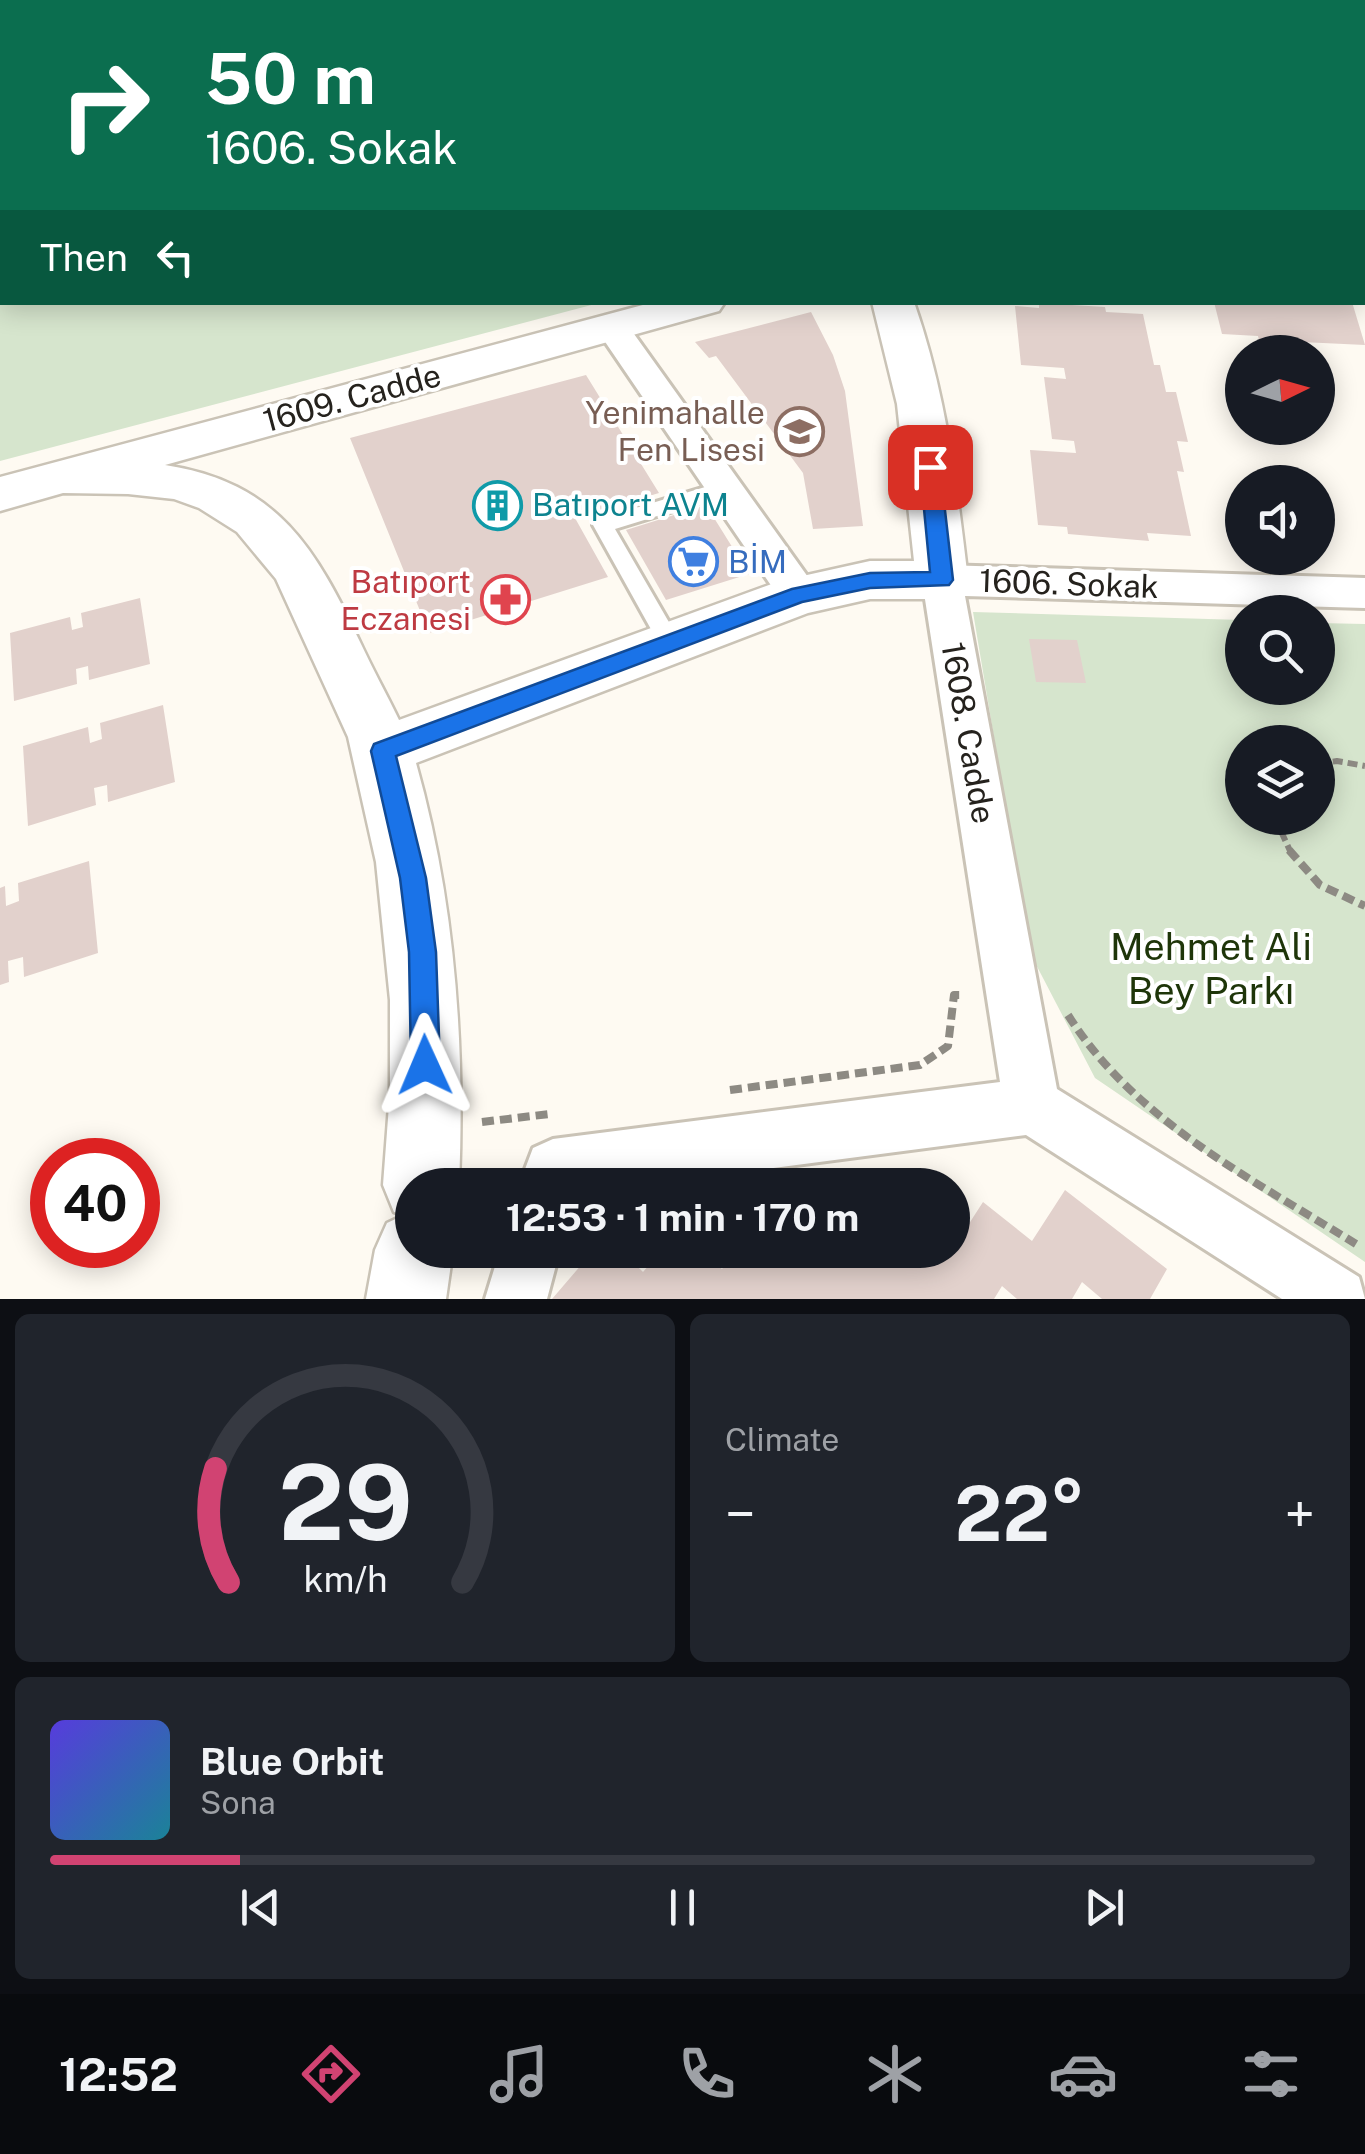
<!DOCTYPE html>
<html lang="en">
<head>
<meta charset="utf-8">
<style>
  :root { --surface:#171b24; --page:#20242c; --text:#f1f3f6; --muted:#9ea1a6; --line:#363941; --accent:#d14372 }
  body { margin:0; font-family:"Public Sans",sans-serif; background:var(--page); color:var(--text); height:100vh; display:flex; flex-direction:column; font-size:38px; white-space:nowrap }
  * { box-sizing:border-box; margin:0 }
  p { font-size:32px; color:var(--muted) }
  .icon { flex:none; width:55px; height:55px; fill:none; stroke:currentColor; stroke-width:2; stroke-linecap:round; stroke-linejoin:round }
  .map { position:relative; height:1299px; overflow:hidden }
  .sheet { display:flex; flex-direction:column; gap:15px; padding:15px; background:#0d0f14; flex:1 }
  .sheet>* { flex:none }
  .banner { position:absolute; left:0px; top:0px; width:1365px; height:305px; box-shadow:0 5px 25px #0003; background:#0b6e4f; color:#fff; overflow:hidden }
  .needle { width:65px; rotate:85deg }
  .controls { position:absolute; left:1225px; top:335px; display:grid; gap:20px }
  .controls a { display:grid; place-items:center; width:110px; height:110px; border-radius:50%; background:var(--surface); box-shadow:0 5px 25px #0003; font-size:50px }
  .speed { position:absolute; left:30px; top:1138px; display:flex; gap:20px; font-size:50px; font-weight:700; text-align:center }
  .speed>* { display:grid; place-content:center; width:130px; height:130px; border-radius:50%; background:var(--surface); box-shadow:0 5px 25px #0003; line-height:1 }
  .speed .limit { border:15px solid #d22; background:#fff; color:#111 }
  .pin { position:absolute; display:grid; place-items:center; width:85px; height:85px; color:#fff; margin:-42px; border-radius:20px; box-shadow:0 5px 15px #0006 }
  .me { position:absolute; width:110px; margin:-55px; rotate:359deg; stroke-linejoin:round; filter:drop-shadow(0 0 8px #0008) }
  .turn { display:flex; align-items:center; gap:35px; height:210px; padding:0 40px; font-size:45px }
  .turn .icon { width:130px; height:130px; stroke-width:2.5 }
  .turn b { display:block; font-size:70px; line-height:85px }
  .then { display:flex; align-items:center; height:95px; padding:0 40px; background:#0003; gap:20px; font-size:38px }
  .big { font-size:75px; font-weight:700; line-height:1.1 }
  .sheet .widget { flex:1; display:flex; flex-direction:column; justify-content:center; gap:15px; min-width:0; padding:0 35px; border-radius:15px; background:var(--page) }
  .sheet .dial { align-items:center; gap:0 }
  .dial svg { height:260px; overflow:visible; fill:none; stroke:var(--line); stroke-width:7; stroke-linecap:round; text-anchor:middle }
  .dial text { fill:var(--text); stroke:none }
  .song { display:flex; align-items:center; gap:30px }
  .cover { width:120px; height:120px; border-radius:15px; background:linear-gradient(135deg,hsl(250 70% 55%),hsl(190 70% 35%)) }
  .played { height:10px; border-radius:5px; background:linear-gradient(90deg,var(--accent) 15%,var(--line) 15%) }
  .keys { display:flex; justify-content:space-around; direction:ltr }
  .heat { display:flex; justify-content:space-between; align-items:center; font-size:55px; direction:ltr }
  .sheet .tiles { flex:1; display:grid; gap:15px; grid-template-columns:1fr 1fr }
  .widget:last-child { grid-column:span 2 }
  .trip { position:absolute; left:395px; top:1168px; width:575px; height:100px; border-radius:50px; background:var(--surface); box-shadow:0 5px 25px #0003; font-weight:700; line-height:100px; text-align:center }
  .dock { display:flex; height:160px; justify-content:space-around; align-items:center; background:#090b0e; color:var(--muted) }
  .dock .icon { width:70px; height:70px }
  .dock .selected { color:var(--accent) }
  .dock b { font-size:45px; color:var(--text) }
  .map>svg:first-child { display:block }
</style>
</head>
<body>
<div class="map">
<svg width="1365" height="1299" viewBox="0 0 1365 1299">
  <rect width="100%" height="100%" fill="#fefaf2"/>
  <path fill="#d6e5cd" fill-rule="evenodd" d="M 0,0 L 158,2 L 2,2 L 2,302 L 599,303 L 0,461 Z
    M 973,612 L 1242,620 L 1242,688 L 1318,688 L 1318,623 L 1365,624 L 1365,1262 L 1095,1078 L 1030,953 ZM 1242,742 L 1318,742 L 1318,818 L 1242,818 Z"/>
  <path fill="#e2d1cc" d="M 1214,302 L 1352,302 L 1365,345 L 1259,340 L 1258,336 L 1222,334 Z
    M 1039,303 L 1105,307 L 1106,312 L 1143,314 L 1154,365 L 1160,365 L 1166,392 L 1176,392 L 1188,442 L 1177,441 L 1184,472 L 1177,471 L 1191,536 L 1147,533 L 1149,541 L 1068,534 L 1067,527 L 1038,525 L 1030,450 L 1076,453 L 1074,441 L 1052,439 L 1044,377 L 1066,379 L 1064,368 L 1021,365 L 1015,306 L 1039,308 Z
    M 811,312 L 833,355 L 845,391 L 863,526 L 813,529 L 803,473 L 716,356 L 709,358 L 695,342 Z
    M 586,375 L 659,493 L 575,518 L 608,577 L 429,633 L 350,438 Z
    M 706,505 L 749,574 L 666,600 L 626,530 Z
    M 140,598 L 150,664 L 89,680 L 88,666 L 76,669 L 77,684 L 14,701 L 10,633 L 70,617 L 72,630 L 83,627 L 81,613 Z
    M 1029,639 L 1077,640 L 1086,683 L 1036,682 Z
    M 163,705 L 175,782 L 108,802 L 107,785 L 94,788 L 96,805 L 28,826 L 23,746 L 88,727 L 90,743 L 102,739 L 100,723 Z
    M 89,861 L 98,953 L 24,977 L 23,957 L 8,961 L 9,982 L 0,985 L 0,888 L 5,886 L 6,906 L 19,901 L 18,883 Z
    M 1065,1190 L 1167,1269 L 1150,1299 L 1102,1299 L 1082,1282 L 1072,1299 L 1017,1299 L 1002,1286 L 994,1299 L 552,1299 L 594,1250 L 621,1250 L 643,1272 L 662,1250 L 702,1250 L 722,1269 L 737,1250 L 783,1250 L 799,1264 L 810,1250 L 867,1250 L 872,1255 L 876,1250 L 952,1250 L 983,1202 L 1032,1241 Z"/>
  <g fill="none" stroke-linecap="round" stroke-linejoin="round">
    <defs>
      <path id="service" d="M 725,481 L 735,488 L 732,493 L 615,529 L 681,643 L 678,649 L 662,649 L 593,525 L 596,520 Z"/>
      <path id="minor" d="M 612,317 L 624,320 L 813,584 L 819,595 L 813,606 L 799,610 L 785,606 L 595,327 L 600,320 Z
        M 942,565 L 1365,578 L 1365,608 L 965,596 L 1057,1089 L 1359,1277 L 1365,1299 L 1282,1299 L 1026,1135 L 642,1185 L 519,1185 L 533,1148 L 553,1139 L 1000,1082 L 922,580 L 928,570 Z
        M 500,1250 L 560,1250 L 547,1299 L 485,1299 Z"/>
      <path id="tertiary" d="M 654,302 L 725,302 L 719,311 L 165,465 C 278,482 316,549 361,644 C 373,670 387,695 399,720 L 780,581 L 870,561 L 914,561 L 897,404 L 872,302 L 914,302 C 946,393 957,486 968,580 L 961,594 L 942,599 L 870,599 L 808,613 L 416,763 C 455,901 465,1042 459,1185 L 412,1185 L 412,1250 L 453,1250 L 446,1299 L 366,1299 L 375,1250 L 387,1223 L 404,1215 L 394,1212 L 383,1185 L 390,1092 L 390,1000 L 376,862 L 348,737 L 276,579 L 237,532 L 199,508 L 174,499 L 128,494 L 63,493 L 0,511 L 0,477 Z"/>
      <path id="primary" d="M 204,0 L 244,0 L 245,2 L 205,2 Z
        M 327,0 L 368,0 L 369,2 L 328,2 Z
        M 1362,15 L 1365,15 L 1365,33 L 1362,33 Z"/>
    </defs>
    <use href="#service" stroke="#cac3b6" stroke-width="6"/>
    <use href="#minor" stroke="#cac3b6" stroke-width="6"/>
    <use href="#tertiary" stroke="#cac3b6" stroke-width="5"/>
    <use href="#primary" stroke="#d8d7d6" stroke-width="5"/>
    <path stroke="#8d8a83" stroke-width="6" stroke-dasharray="10 5" stroke-linecap="butt" d="M 1318,764 L 1337,761 L 1365,766
      M 1275,818 L 1291,853"/>
    <path stroke="#8d8a83" stroke-width="8" stroke-dasharray="12 6" stroke-linecap="butt" d="M 1289,850 L 1320,885 L 1365,906
      M 1068,1015 C 1135,1121 1252,1179 1356,1244
      M 730,1090 L 920,1065 L 948,1046 L 954,995 L 965,995
      M 482,1122 L 549,1114"/>
    <use href="#service" fill="#fff" fill-rule="evenodd"/>
    <use href="#minor" fill="#fff" fill-rule="evenodd"/>
    <use href="#tertiary" fill="#fff" fill-rule="evenodd"/>
    <use href="#primary" fill="#fdbcce" fill-rule="evenodd"/>
  </g>
  <path fill="#1a73e8" stroke="#114b97" stroke-width="2.5" d="M 930,461 L 940,467 L 953,580 L 949,585 L 870,588 L 802,602 L 396,756 L 426,878 L 436,952 L 440,1065 L 436,1075 L 425,1079 L 415,1075 L 411,1065 L 409,952 L 400,878 L 371,751 L 374,744 L 792,589 L 870,573 L 930,572 L 920,467 Z"/>
  <defs>
    <symbol id="school-ring" viewBox="-11 -11 22 22"><circle r="9.5" fill="#fff" stroke="#8d6e63" stroke-width="1.5"/><path d="M0-5L7-2L0 1L-7-2ZM-4 1L0 2.5L4 1V4Q0 6-4 4Z" fill="#8d6e63"/></symbol>
    <symbol id="building-ring" viewBox="-11 -11 22 22"><circle r="9.5" fill="#fff" stroke="#0f9aa8" stroke-width="1.5"/><path d="M-4-6H4V6H1V3H-1V6H-4ZM-2.5-4.3h1.7v1.8h-1.7ZM.8-4.3h1.7v1.8H.8ZM-2.5-1h1.7V.8h-1.7ZM.8-1h1.7V.8H.8Z" fill="#0f9aa8"/></symbol>
    <symbol id="supermarket-ring" viewBox="-11 -11 22 22"><circle r="9.5" fill="#fff" stroke="#3f7fe0" stroke-width="1.5"/><path d="M-6-5.5h2.5l.6 2H6L4.5 2H-2.5L-4.4-4H-6ZM-1.5 3.2a1.3 1.3 0 1 0 .1 0ZM3 3.2a1.3 1.3 0 1 0 .1 0Z" fill="#3f7fe0"/></symbol>
    <symbol id="pharmacy-ring" viewBox="-11 -11 22 22"><circle r="9.5" fill="#fff" stroke="#e0444e" stroke-width="1.5"/><path d="M-2-6h4v4h4v4h-4v4h-4v-4h-4v-4h4Z" fill="#e0444e"/></symbol>
  </defs>
  <g fill-rule="evenodd">
    <use href="#school-ring" x="772" y="404" width="55" height="55"/>
    <use href="#building-ring" x="470" y="478" width="55" height="55"/>
    <use href="#supermarket-ring" x="666" y="534" width="55" height="55"/>
    <use href="#pharmacy-ring" x="478" y="572" width="55" height="55"/>
  </g>
  <g text-anchor="middle" stroke-width="8" stroke-linejoin="round" paint-order="stroke">
    <g font-size="32" fill="#25221d" stroke="#fff">
      <text transform="translate(352 398) rotate(-15)" y="11">1609. Cadde</text>
      <text transform="translate(1069 584) rotate(2)" y="11">1606. Sokak</text>
      <text transform="translate(968 733) rotate(80)" y="11">1608. Cadde</text>
    </g>
    <g font-size="32" fill="#785e54" stroke="#fff" text-anchor="end">
      <text x="765" y="424">Yenimahalle<tspan x="765" dy="37">Fen Lisesi</tspan></text>
    </g>
    <g font-size="32" fill="#0d838f" stroke="#fff" text-anchor="start">
      <text x="532" y="516">Batıport AVM</text>
    </g>
    <g font-size="32" fill="#366cbe" stroke="#fff" text-anchor="start">
      <text x="728" y="573">BİM</text>
    </g>
    <g font-size="32" fill="#be3a42" stroke="#fff" text-anchor="end">
      <text x="471" y="593">Batıport<tspan x="471" dy="37">Eczanesi</tspan></text>
    </g>
    <g font-size="38" fill="#1e3509" stroke="#fff">
      <text x="1211" y="960">Mehmet Ali<tspan x="1211" dy="44">Bey Parkı</tspan></text>
    </g>
  </g>
</svg>
<div class="controls">
<a><svg class="needle" viewBox="-14 -14 28 28"><path d="M0-13l5 13h-10z" fill="#e53935"/><path d="M0 13l5-13h-10z" fill="#9ea1a6"/></svg></a>
<a><svg class="icon" aria-label="sound" viewBox="0 0 24 24"><path d="M4 9h4l5-4v14l-5-4H4zM17 9q2 3 0 6"/></svg></a>
<a><svg class="icon" aria-label="search" viewBox="0 0 24 24"><circle cx="10" cy="10" r="6"/><path d="M15 15l6 6"/></svg></a>
<a><svg class="icon" aria-label="layers" viewBox="0 0 24 24"><path d="M12 4l9 5-9 5-9-5zM3 14l9 5 9-5"/></svg></a>
</div>
<div class="speed"><div class="limit">40</div></div>
<div class="pin" style="left:930px;top:467px;background:#d93025"><svg class="icon" aria-label="arrive" viewBox="0 0 24 24"><path d="M6 21V4h12l-3 4 3 4H6"/></svg></div>
<svg class="me" style="left:425px;top:1065px" viewBox="-20 -20 40 40"><path d="M0-17L14 15 0 8-14 15z" fill="#1a73e8" stroke="#fff" stroke-width="4"/></svg>
<div class="trip">12:53 · 1 min · 170 m</div>
<div class="banner">
<div class="turn"><svg class="icon" aria-label="right" viewBox="0 0 24 24"><path d="M7 20v-9h11M14 6l5 5-5 5"/></svg><div><b>50 m</b>1606. Sokak</div></div>
<div class="then">Then<svg class="icon" aria-label="left" viewBox="0 0 24 24"><path d="M17 20v-9H6M10 6l-5 5 5 5"/></svg></div>
</div>
</div>
<section class="sheet">
<div class="tiles">
<div class="widget dial"><svg viewBox="0 0 100 80">
<path d="M14 69A42 42 0 1 1 86 69"/>
<path d="M14 69A42 42 0 0 1 10 34" stroke="#d14372"/>
<text x="50" y="56" font-size="32" font-weight="700">29</text>
<text x="50" y="72" font-size="11">km/h</text>
</svg></div>
<div class="widget"><p>Climate</p>
<div class="heat"><a>−</a><b class="big">22°</b><a>+</a></div>
</div>
<div class="widget">
<div class="song"><i class="cover"></i><div><b>Blue Orbit</b><p>Sona</p></div></div>
<div class="played"></div>
<div class="keys"><svg class="icon" aria-label="previous" viewBox="0 0 24 24"><path d="M18 5L8 12l10 7zM5 5v14"/></svg><svg class="icon" aria-label="pause" viewBox="0 0 24 24"><path d="M8 5v14M16 5v14"/></svg><svg class="icon" aria-label="next" viewBox="0 0 24 24"><path d="M6 5l10 7-10 7zM19 5v14"/></svg></div>
</div>
</div>
</section>
<nav class="dock">
<b>12:52</b>
<svg class="icon selected" aria-label="directions" viewBox="0 0 24 24"><path d="M12 3l9 9-9 9-9-9zM9 14v-3h6M13 9l2 2-2 2"/></svg>
<svg class="icon" aria-label="music" viewBox="0 0 24 24"><path d="M9 18V5l10-2v13"/><circle cx="6" cy="18" r="3"/><circle cx="16" cy="16" r="3"/></svg>
<svg class="icon" aria-label="phone" viewBox="0 0 24 24"><path d="M5 4h4l2 5-3 2q2 4 5 5l2-3 5 2v4C11 20 4 13 5 4z"/></svg>
<svg class="icon" aria-label="climate" viewBox="0 0 24 24"><path d="M12 3v18M4 7l16 10M4 17L20 7"/></svg>
<svg class="icon" aria-label="car" viewBox="0 0 24 24"><path d="M5 17H2v-5l4-1 3-4h7l3 4 3 1v5h-3M9 17h6M6 11h13"/><circle cx="7" cy="17" r="2"/><circle cx="17" cy="17" r="2"/></svg>
<svg class="icon" aria-label="filters" viewBox="0 0 24 24"><path d="M4 7h16M4 17h16"/><circle cx="9" cy="7" r="2"/><circle cx="15" cy="17" r="2"/></svg>
</nav>
</body>
</html>
